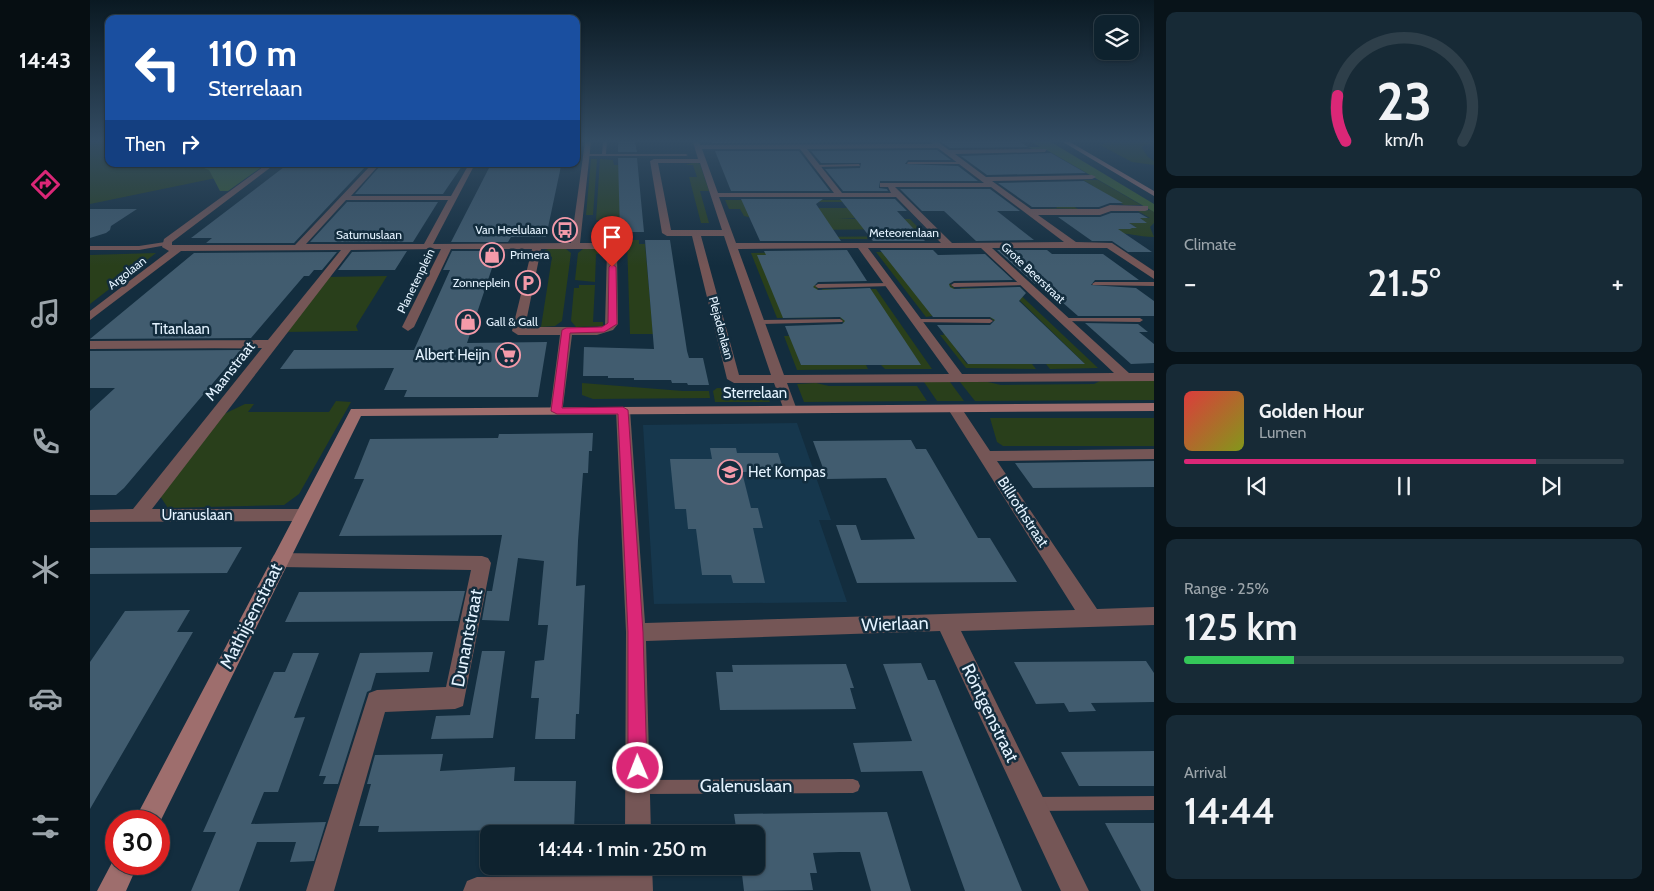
<!DOCTYPE html>
<html lang="en">
<head>
<meta charset="utf-8">
<style>
  :root { --surface:#0e222e; --page:#172a36; --text:#f1f3f6; --muted:#9ba4aa; --line:#2e3f4a; --accent:#db2777 }
  body { margin:0; font-family:Cabin,sans-serif; background:var(--page); color:var(--text); height:100vh; display:flex; flex-direction:column; font-size:19px; white-space:nowrap }
  * { box-sizing:border-box; margin:0 }
  p { font-size:16px; color:var(--muted) }
  .icon { flex:none; width:28px; height:28px; fill:none; stroke:currentColor; stroke-width:2; stroke-linecap:round; stroke-linejoin:round }
  .map { position:relative; flex:1; overflow:hidden }
  .panel { display:flex; flex-direction:column; gap:12px; padding:12px; background:#081319; width:500px }
  .panel>* { flex:none }
  .top-card { position:absolute; left:15px; top:15px; width:475px; height:152px; border-radius:10px; box-shadow:0 1px 4px #0004,0 0 0 1px var(--line); background:#1a4fa0; color:#fff; overflow:hidden }
  .controls { position:absolute; left:1004px; top:15px; display:grid; gap:10px }
  .controls a { display:grid; place-items:center; width:45px; height:45px; border-radius:10px; background:var(--surface); box-shadow:0 1px 4px #0004,0 0 0 1px var(--line); font-size:25px }
  .speed { position:absolute; left:15px; top:810px; display:flex; gap:10px; font-size:25px; font-weight:700; text-align:center }
  .speed>* { display:grid; place-content:center; width:65px; height:65px; border-radius:50%; background:var(--surface); box-shadow:0 1px 4px #0004,0 0 0 1px var(--line); line-height:1 }
  .speed .limit { border:8px solid #d22; background:#fff; color:#111 }
  .pin { position:absolute; display:grid; place-items:center; width:42px; height:42px; color:#fff; margin:-51px -21px; border-radius:50% 50% 50% 0; rotate:-45deg; box-shadow:0 0 5px #0007 }
  .pin .icon { rotate:45deg }
  .me { position:absolute; width:55px; margin:-28px; rotate:359deg; stroke-linejoin:round; filter:drop-shadow(0 0 4px #0008) }
  .turn { display:flex; align-items:center; gap:18px; height:105px; padding:0 20px; font-size:22px }
  .turn .icon { width:65px; height:65px; stroke-width:2.5 }
  .turn b { display:block; font-size:35px; line-height:42px }
  .then { display:flex; align-items:center; height:48px; padding:0 20px; background:#0003; gap:10px; font-size:19px }
  .big { font-size:38px; font-weight:600; line-height:1.1 }
  .panel .widget { flex:1; display:flex; flex-direction:column; justify-content:center; gap:8px; min-width:0; padding:0 18px; border-radius:10px; background:var(--page) }
  .panel .dial { align-items:center; gap:0 }
  .dial svg { height:130px; overflow:visible; fill:none; stroke:var(--line); stroke-width:7; stroke-linecap:round; text-anchor:middle }
  .dial text { fill:var(--text); stroke:none }
  .song { display:flex; align-items:center; gap:15px }
  .cover { width:60px; height:60px; border-radius:8px; background:linear-gradient(135deg,hsl(0 70% 55%),hsl(70 70% 35%)) }
  .played { height:5px; border-radius:2px; background:linear-gradient(90deg,var(--accent) 80%,var(--line) 80%) }
  .keys { display:flex; justify-content:space-around; direction:ltr }
  .heat { display:flex; justify-content:space-between; align-items:center; font-size:28px; direction:ltr }
  .charge { height:8px; border-radius:4px; background:linear-gradient(90deg,#34c759 25%,var(--line) 0) }
  .trip { position:absolute; left:390px; top:825px; width:285px; height:50px; border-radius:10px; background:var(--surface); box-shadow:0 1px 4px #0004,0 0 0 1px var(--line); font-weight:600; line-height:50px; text-align:center }
  main { display:flex; flex:1; min-height:0 }
  .dock { display:flex; flex-direction:column; width:90px; justify-content:space-around; align-items:center; background:#060e12; color:var(--muted) }
  .dock .icon { width:35px; height:35px }
  .dock .on { color:var(--accent) }
  .dock b { font-size:22px; color:var(--text) }
  .map>svg:first-child { display:block }
</style>
</head>
<body>
<main>
<nav class="dock">
<b>14:43</b>
<svg class="icon on" aria-label="directions" viewBox="0 0 24 24"><path d="M12 3l9 9-9 9-9-9zM9 14v-3h6M13 9l2 2-2 2"/></svg>
<svg class="icon" aria-label="music" viewBox="0 0 24 24"><path d="M9 18V5l10-2v13"/><circle cx="6" cy="18" r="3"/><circle cx="16" cy="16" r="3"/></svg>
<svg class="icon" aria-label="phone" viewBox="0 0 24 24"><path d="M5 4h4l2 5-3 2q2 4 5 5l2-3 5 2v4C11 20 4 13 5 4z"/></svg>
<svg class="icon" aria-label="climate" viewBox="0 0 24 24"><path d="M12 3v18M4 7l16 10M4 17L20 7"/></svg>
<svg class="icon" aria-label="car" viewBox="0 0 24 24"><path d="M5 17H2v-5l4-1 3-4h7l3 4 3 1v5h-3M9 17h6M6 11h13"/><circle cx="7" cy="17" r="2"/><circle cx="17" cy="17" r="2"/></svg>
<svg class="icon" aria-label="filters" viewBox="0 0 24 24"><path d="M4 7h16M4 17h16"/><circle cx="9" cy="7" r="2"/><circle cx="15" cy="17" r="2"/></svg>
</nav>
<div class="map">
<svg width="1064" height="891" viewBox="0 0 1064 891">
  <rect width="100%" height="100%" fill="#132d3e"/>
  <path fill="#16374d" d="M 707,423 L 741,520 L 729,520 L 757,602 L 564,604 L 553,425 Z"/>
  <path fill="#293f1b" d="M 0,142 L 19,142 L 19,164 L 125,164 L 131,177 L 0,204 Z
    M 1017,142 L 1064,142 L 1051,147 L 1058,157 L 1064,161 L 1064,165 L 1042,162 L 1010,145 Z
    M 501,159 L 507,159 L 503,215 L 496,215 Z
    M 510,159 L 523,160 L 524,165 L 529,165 L 530,217 L 527,217 L 526,220 L 506,220 Z
    M 606,162 L 610,164 L 619,191 L 610,191 L 619,223 L 611,223 L 599,177 L 607,177 L 603,165 L 595,165 Z
    M 993,180 L 1008,180 L 1051,205 L 1034,205 L 1022,198 L 978,203 L 988,209 L 949,208 L 967,208 L 963,204 L 1003,186 Z
    M 635,200 L 755,200 L 756,202 L 654,202 L 656,208 L 761,208 L 769,218 L 748,219 L 820,219 L 839,239 L 717,239 L 716,237 L 831,236 L 824,229 L 712,230 L 654,216 L 650,209 L 639,209 Z
    M 1061,210 L 1064,212 L 1064,223 L 1060,227 L 1064,237 C 1047,237 1035,232 1018,233 L 1023,240 L 992,225 L 1041,229 L 1040,228 L 1046,227 L 1039,223 L 1056,223 L 1050,218 L 1060,218 L 1048,211 Z
    M 537,240 L 549,240 L 549,244 L 555,244 L 563,334 L 540,334 Z
    M 458,249 L 476,249 L 481,253 L 472,321 L 465,326 L 451,327 L 462,257 L 450,253 Z
    M 493,249 L 513,249 L 519,253 L 506,254 L 505,282 L 485,280 L 488,253 Z
    M 705,252 L 732,296 L 735,296 L 732,289 L 759,289 L 805,365 L 780,289 L 786,289 L 842,369 L 795,369 L 759,333 L 745,308 L 741,309 L 746,317 L 687,318 L 661,253 Z
    M 786,252 L 828,252 L 872,296 L 876,296 L 870,288 L 896,288 L 994,363 L 917,288 L 923,288 L 1008,368 L 960,369 L 956,364 L 946,364 L 891,308 L 836,317 Z
    M 66,253 L 0,304 L 0,255 Z
    M 297,276 L 266,326 L 268,331 L 193,332 L 237,277 Z
    M 489,285 L 505,285 L 503,322 L 513,322 L 513,326 L 486,327 L 481,321 L 484,288 L 489,288 Z
    M 744,333 L 706,352 L 711,365 L 776,365 L 778,369 L 707,370 L 694,336 L 699,336 L 698,334 Z
    M 853,333 L 906,333 L 867,351 L 877,364 L 942,364 L 946,369 L 876,368 L 850,335 L 854,335 Z
    M 1010,381 L 1064,381 L 1064,400 L 885,401 L 870,382 L 898,382 L 911,385 L 1004,384 Z
    M 834,382 L 860,382 L 874,401 L 847,401 Z
    M 492,383 L 593,391 L 619,391 L 620,398 L 503,399 L 492,395 Z
    M 726,383 L 739,386 L 827,386 L 837,401 L 714,402 L 707,384 Z
    M 627,388 L 671,389 L 676,392 L 680,402 L 625,402 L 623,391 Z
    M 246,401 L 261,402 L 209,494 L 194,505 L 78,508 L 70,496 L 134,414 L 155,404 L 164,404 L 158,412 L 239,412 Z
    M 900,418 L 1064,418 L 1064,446 L 913,446 L 907,442 Z"/>
  <path fill="#3c5e28" d="M 942,142 L 961,142 L 1064,204 L 1064,212 L 955,149 L 942,149 L 938,147 L 950,147 Z
    M 103,164 L 176,164 L 138,191 L 130,191 L 119,170 Z"/>
  <path fill="#415c6f" d="M 528,142 L 545,142 L 547,152 L 528,152 Z
    M 621,142 L 839,142 L 622,143 Z
    M 851,142 L 930,142 L 938,147 L 860,148 Z
    M 847,150 L 861,160 L 818,160 L 815,164 L 868,166 L 888,181 L 790,181 L 789,188 L 797,189 L 798,191 L 753,191 L 735,169 L 770,168 L 771,163 L 731,163 L 721,151 Z
    M 625,151 L 709,151 L 740,191 L 641,191 Z
    M 961,153 L 996,173 L 897,175 L 871,156 Z
    M 528,158 L 547,158 L 554,232 L 530,232 Z
    M 276,166 L 204,243 L 116,243 L 122,238 L 101,238 L 194,167 Z
    M 290,166 L 372,166 L 353,194 L 265,194 Z
    M 400,166 L 471,166 L 456,237 L 421,237 L 418,242 L 361,242 Z
    M 994,181 L 1033,203 L 1020,203 L 1009,207 L 942,207 L 908,183 Z
    M 810,189 L 900,189 L 930,211 L 907,211 L 944,240 L 886,241 L 854,211 L 832,211 Z
    M 651,199 L 733,199 L 726,204 L 751,241 L 670,241 Z
    M 750,199 L 805,199 L 817,211 L 807,211 L 835,241 L 783,241 Z
    M 257,202 L 348,202 L 323,242 L 220,242 Z
    M 0,209 L 47,209 L 21,226 L 20,230 L 16,233 L 0,238 Z
    M 1021,213 L 1049,213 L 1058,218 L 1050,218 L 1057,223 L 1039,223 L 1047,228 L 1040,228 L 1042,229 L 1028,229 L 1062,252 L 1038,252 L 1022,241 L 1002,241 L 968,217 L 1010,217 Z
    M 555,240 L 580,240 L 597,351 L 599,358 L 613,358 L 619,385 L 598,385 L 597,383 L 582,383 L 581,380 L 544,380 L 544,378 L 518,378 L 518,376 L 493,376 L 494,347 L 564,349 Z
    M 757,250 L 777,281 L 728,282 L 723,287 L 728,290 L 780,288 L 831,365 L 711,365 L 695,326 L 752,324 L 755,321 L 750,317 L 693,318 L 667,255 L 676,255 L 674,251 Z
    M 790,250 L 843,250 L 848,255 L 895,254 L 923,280 L 864,281 L 859,284 L 860,287 L 864,289 L 930,287 L 936,293 L 929,301 L 995,364 L 878,364 L 847,325 L 900,325 L 905,320 L 900,317 L 843,317 Z
    M 907,250 L 957,250 L 962,254 L 1013,254 L 1049,280 L 1005,280 L 1001,285 L 1046,288 L 1064,301 L 1064,316 L 988,316 L 948,281 L 945,284 Z
    M 317,251 L 305,270 L 248,270 L 262,252 Z
    M 362,251 L 411,251 L 405,259 L 377,343 L 457,342 L 448,397 L 314,397 L 317,390 L 294,390 L 304,368 L 190,369 L 204,350 L 324,350 L 360,270 L 353,270 Z
    M 247,252 L 232,270 L 224,270 L 219,276 L 214,276 L 161,338 L 0,339 L 104,253 Z
    M 995,323 L 1048,324 L 1058,332 L 1049,332 L 1064,344 L 1064,363 L 1041,364 Z
    M 151,350 L 34,488 L 26,495 L 0,495 L 0,411 L 25,388 L 0,388 L 0,351 Z
    M 503,433 L 502,451 L 499,451 L 498,473 L 493,473 L 488,541 L 486,586 L 495,585 L 489,714 L 486,714 L 485,739 L 445,739 L 449,698 L 441,698 L 445,661 L 454,660 L 458,625 L 448,625 L 454,561 L 428,558 L 419,621 L 392,620 L 397,591 L 402,591 L 412,535 L 249,536 L 274,479 L 264,479 L 280,439 L 408,438 L 409,434 Z
    M 821,440 L 826,449 L 836,449 L 888,538 L 900,538 L 927,582 L 767,583 L 746,525 L 766,525 L 771,540 L 825,539 L 796,478 L 737,479 L 723,441 Z
    M 620,448 L 646,448 L 647,453 L 688,453 L 694,471 L 652,472 L 661,508 L 668,508 L 673,528 L 663,528 L 675,583 L 643,583 L 641,575 L 612,575 L 606,529 L 598,529 L 596,509 L 585,509 L 580,459 L 622,459 Z
    M 1064,461 L 1064,487 L 943,488 L 925,463 Z
    M 152,547 L 137,573 L 0,574 L 0,548 Z
    M 367,591 L 375,591 L 368,621 L 195,622 L 209,592 Z
    M 100,610 L 87,632 L 103,632 L 0,809 L 0,662 L 35,611 Z
    M 392,651 L 415,651 L 403,738 L 341,739 L 346,716 L 380,715 Z
    M 343,652 L 339,672 L 286,673 L 281,690 L 277,692 L 248,784 L 233,784 L 236,776 L 229,776 L 270,653 Z
    M 203,653 L 229,653 L 204,718 L 215,717 L 188,792 L 174,792 L 161,824 L 236,822 L 224,861 L 200,862 L 206,842 L 167,842 L 149,891 L 101,891 L 126,832 L 113,832 L 184,672 L 195,672 Z
    M 1056,661 L 1064,673 L 1064,702 L 1001,703 L 1006,711 L 979,712 L 974,703 L 946,704 L 924,662 Z
    M 831,663 L 838,680 L 845,680 L 932,891 L 875,891 L 832,771 L 771,772 L 763,743 L 822,741 L 793,664 Z
    M 756,664 L 764,688 L 760,688 L 766,709 L 630,710 L 626,672 L 643,672 L 642,665 Z
    M 1064,751 L 1064,786 L 989,786 L 971,752 Z
    M 353,754 L 350,771 L 425,767 L 424,781 L 486,781 L 484,829 L 288,832 L 289,826 L 269,826 L 281,784 L 277,784 L 285,755 Z
    M 797,812 L 821,891 L 781,891 L 770,852 L 750,852 L 723,853 L 727,873 L 720,873 L 723,890 L 654,891 L 651,866 L 666,866 L 666,834 L 647,834 L 644,814 Z
    M 1015,823 L 1064,823 L 1064,891 L 1051,891 Z"/>
  <g fill="none" stroke-linecap="round" stroke-linejoin="round">
    <path fill="#755656" fill-rule="evenodd" d="M 513,142 L 517,142 L 516,154 L 596,154 L 598,155 L 596,156 L 496,156 L 497,154 L 512,154 Z
      M 818,162 L 873,162 L 875,163 L 873,164 L 817,164 Z
      M 769,164 L 770,166 L 726,167 L 724,166 L 726,165 Z
      M 75,242 L 77,243 L 77,245 L 49,250 L 0,250 L 0,246 L 49,246 Z
      M 935,282 L 938,284 L 937,285 L 864,287 L 861,285 L 864,283 Z
      M 1005,282 L 1064,282 L 1064,286 L 1003,285 L 1002,284 Z
      M 800,283 L 803,285 L 802,286 L 728,288 L 725,286 L 728,284 Z
      M 974,318 L 1050,318 L 1053,320 L 1050,322 L 972,321 L 971,320 Z
      M 750,319 L 753,321 L 752,322 L 669,324 L 666,322 L 669,320 Z
      M 826,319 L 900,319 L 903,321 L 900,323 L 824,322 L 823,321 Z
      M 763,779 L 768,781 L 770,786 L 768,791 L 763,793 L 549,794 L 544,792 L 542,787 L 544,782 L 549,780 Z
      M 1064,796 L 1064,810 L 944,811 L 939,809 L 937,804 L 939,799 L 944,797 Z"/>
    <path fill="#755656" fill-rule="evenodd" d="M 495,142 L 501,142 L 490,243 L 513,243 L 527,250 L 528,324 L 523,330 L 507,335 L 482,335 L 472,414 L 462,414 L 460,411 L 470,335 L 428,335 L 422,331 L 442,249 L 361,249 L 324,327 L 318,331 L 312,327 L 351,249 L 261,250 L 62,509 L 213,509 L 219,510 L 221,515 L 219,520 L 213,521 L 0,522 L 0,510 L 43,509 L 172,348 L 0,349 L 0,341 L 178,340 L 251,250 L 91,251 L 0,320 L 0,311 L 79,251 L 72,247 L 74,239 L 177,164 L 185,164 L 82,242 L 82,245 L 205,245 L 282,164 L 290,164 L 261,196 L 361,196 L 379,164 L 385,164 L 343,244 L 481,243 ZM 256,200 L 358,200 L 334,244 L 216,244 ZM 451,249 L 512,249 L 517,251 L 515,326 L 507,327 L 435,327 Z
      M 603,142 L 609,142 L 610,145 L 843,144 L 841,142 L 848,142 L 859,150 L 957,149 L 955,152 L 865,154 L 896,177 L 1002,175 L 1006,177 L 1002,179 L 902,181 L 941,209 L 1009,209 L 1020,205 L 1058,206 L 1058,210 L 1055,211 L 1021,211 L 1010,215 L 948,215 L 986,242 L 1022,243 L 1064,271 L 1064,279 L 1017,248 L 902,248 L 1039,373 L 1064,373 L 1064,381 L 697,383 L 707,410 L 705,413 L 695,413 L 684,383 L 644,383 L 637,379 L 602,236 L 577,236 L 572,233 L 560,161 L 564,159 L 608,159 ZM 848,148 L 894,183 L 790,183 L 790,187 L 798,187 L 801,193 L 752,193 L 717,149 ZM 612,149 L 710,149 L 744,193 L 628,193 ZM 568,163 L 610,163 L 632,230 L 581,230 ZM 805,187 L 901,187 L 974,242 L 862,243 ZM 629,197 L 806,197 L 851,243 L 646,243 ZM 611,236 L 634,236 L 681,375 L 649,375 ZM 768,248 L 859,374 L 694,375 L 648,249 ZM 778,248 L 891,248 L 1024,373 L 872,374 Z
      M 865,405 L 870,406 L 900,451 L 1064,449 L 1064,459 L 907,461 L 1007,609 L 1064,607 L 1064,625 L 871,631 L 999,891 L 971,891 L 850,631 L 556,641 L 561,834 L 535,834 L 536,632 L 526,410 L 528,407 L 538,407 L 540,410 L 555,623 L 985,610 L 858,409 Z
      M 190,553 L 392,556 L 398,558 L 401,563 L 373,706 L 365,709 L 295,712 L 244,891 L 216,891 L 279,693 L 287,690 L 356,687 L 381,570 L 190,567 L 184,565 L 181,560 L 184,555 Z
      M 536,866 L 562,866 L 563,891 L 373,891 L 377,881 L 387,877 L 535,876 Z"/>
    <path fill="#9e6e6d" fill-rule="evenodd" d="M 973,142 L 980,142 L 1064,191 L 1064,196 Z
      M 1064,403 L 1064,411 L 271,416 L 69,824 L 69,821 L 44,821 L 261,409 Z
      M 26,855 L 26,864 L 48,864 L 36,891 L 7,891 Z"/>
  </g>
  <linearGradient id="sky" x2="0" y2="1"><stop stop-color="#0a1922"/><stop offset="0.53" stop-color="#334c63"/><stop offset="1" stop-color="#334c63" stop-opacity="0"/></linearGradient>
  <rect width="1064" height="266" fill="url(#sky)"/>
  <path fill="#db2777" stroke="#8e194d" d="M 522,264 L 526,267 L 527,324 L 514,332 L 480,333 L 472,408 L 533,407 L 538,410 L 553,632 L 557,768 L 554,774 L 548,777 L 541,774 L 538,768 L 538,632 L 528,414 L 467,414 L 461,411 L 472,330 L 476,328 L 512,327 L 518,323 L 519,267 Z"/>
  <defs>
    <symbol id="bus-ring" viewBox="-11 -11 22 22"><circle r="9.5" fill="#132d3e" stroke="#f39aa9" stroke-width="1.5"/><path d="M-5-6H5V4H4V6H2V4H-2V6H-4V4H-5ZM-3.5-4V0h7V-4ZM-3.5 1.2v1.5H-2V1.2ZM2 1.2v1.5H3.5V1.2Z" fill="#f39aa9"/></symbol>
    <symbol id="shop-ring" viewBox="-11 -11 22 22"><circle r="9.5" fill="#132d3e" stroke="#f39aa9" stroke-width="1.5"/><path d="M-5-2.5h2.3a2.7 3.5 0 0 1 5.4 0H5L5.5 6h-11ZM-1.5-2.5h3a1.5 2.3 0 0 0-3 0Z" fill="#f39aa9"/></symbol>
    <symbol id="parking-ring" viewBox="-11 -11 22 22"><circle r="9.5" fill="#132d3e" stroke="#f39aa9" stroke-width="1.5"/><path d="M-3.5-5.5H1a3.5 3.5 0 0 1 0 7H-1V5.5H-3.5ZM-1-3.4V-.6H.8a1.4 1.4 0 0 0 0-2.8Z" fill="#f39aa9"/></symbol>
    <symbol id="supermarket-ring" viewBox="-11 -11 22 22"><circle r="9.5" fill="#132d3e" stroke="#f39aa9" stroke-width="1.5"/><path d="M-6-5.5h2.5l.6 2H6L4.5 2H-2.5L-4.4-4H-6ZM-1.5 3.2a1.3 1.3 0 1 0 .1 0ZM3 3.2a1.3 1.3 0 1 0 .1 0Z" fill="#f39aa9"/></symbol>
    <symbol id="school-ring" viewBox="-11 -11 22 22"><circle r="9.5" fill="#132d3e" stroke="#f39aa9" stroke-width="1.5"/><path d="M0-5L7-2L0 1L-7-2ZM-4 1L0 2.5L4 1V4Q0 6-4 4Z" fill="#f39aa9"/></symbol>
  </defs>
  <g fill-rule="evenodd">
    <use href="#bus-ring" x="461" y="216" width="28" height="28"/>
    <use href="#shop-ring" x="388" y="241" width="28" height="28"/>
    <use href="#parking-ring" x="424" y="269" width="28" height="28"/>
    <use href="#shop-ring" x="364" y="308" width="28" height="28"/>
    <use href="#supermarket-ring" x="404" y="341" width="28" height="28"/>
    <use href="#school-ring" x="626" y="458" width="28" height="28"/>
  </g>
  <g text-anchor="middle" stroke-width="5" stroke-linejoin="round" paint-order="stroke">
    <g font-size="12" fill="#e4f3ff" stroke="#132d3e" text-anchor="end">
      <text x="458" y="234">Van Heelulaan</text>
      <text x="420" y="259" text-anchor="start">Primera</text>
      <text x="420" y="287">Zonneplein</text>
      <text x="396" y="326" text-anchor="start">Gall &amp; Gall</text>
    </g>
    <g font-size="12" fill="#e4f3ff" stroke="#132d3e">
      <text x="814" y="237">Meteorenlaan</text>
      <text x="279" y="239">Saturnuslaan</text>
      <text transform="translate(37 273) rotate(-38)" y="4">Argolaan</text>
      <text transform="translate(943 273) rotate(43)" y="4">Grote Beerstraat</text>
      <text transform="translate(326 281) rotate(-64)" y="4">Planetenplein</text>
      <text transform="translate(631 328) rotate(75)" y="4">Plejadenlaan</text>
    </g>
    <g font-size="15" fill="#e4f3ff" stroke="#132d3e">
      <text x="91" y="334">Titanlaan</text>
      <text transform="translate(140 371) rotate(-52)" y="5">Maanstraat</text>
      <text x="665" y="398">Sterrelaan</text>
      <text transform="translate(933 512) rotate(57)" y="5">Billrothstraat</text>
      <text x="107" y="520">Uranuslaan</text>
    </g>
    <g font-size="15" fill="#e4f3ff" stroke="#132d3e" text-anchor="end">
      <text x="400" y="360">Albert Heijn</text>
      <text x="658" y="477" text-anchor="start">Het Kompas</text>
    </g>
    <g font-size="18" fill="#e4f3ff" stroke="#132d3e">
      <text transform="translate(161 616) rotate(-63)" y="6">Mathijsenstraat</text>
      <text transform="translate(805 624) rotate(-2)" y="6">Wierlaan</text>
      <text transform="translate(377 638) rotate(-79)" y="6">Dunantstraat</text>
      <text transform="translate(900 713) rotate(64)" y="6">Röntgenstraat</text>
      <text x="656" y="792">Galenuslaan</text>
    </g>
  </g>
</svg>
<div class="controls">
<a><svg class="icon" aria-label="layers" viewBox="0 0 24 24"><path d="M12 4l9 5-9 5-9-5zM3 14l9 5 9-5"/></svg></a>
</div>
<div class="speed"><div class="limit">30</div></div>
<div class="pin" style="left:522px;top:267px;background:#d93025"><svg class="icon" aria-label="arrive" viewBox="0 0 24 24"><path d="M6 21V4h12l-3 4 3 4H6"/></svg></div>
<svg class="me" style="left:548px;top:768px" viewBox="-20 -20 40 40"><circle r="17" fill="#db2777" stroke="#fff" stroke-width="3"/><path d="M0-11L8 9 0 5-8 9z" fill="#fff"/></svg>
<div class="trip">14:44 · 1 min · 250 m</div>
<div class="top-card">
<div class="turn"><svg class="icon" aria-label="left" viewBox="0 0 24 24"><path d="M17 20v-9H6M10 6l-5 5 5 5"/></svg><div><b>110 m</b>Sterrelaan</div></div>
<div class="then">Then<svg class="icon" aria-label="right" viewBox="0 0 24 24"><path d="M7 20v-9h11M14 6l5 5-5 5"/></svg></div>
</div>
</div>
<section class="panel">
<div class="widget dial"><svg viewBox="0 0 100 80">
<path d="M14 69A42 42 0 1 1 86 69"/>
<path d="M14 69A42 42 0 0 1 9 41" stroke="#db2777"/>
<text x="50" y="56" font-size="32" font-weight="700">23</text>
<text x="50" y="72" font-size="11">km/h</text>
</svg></div>
<div class="widget"><p>Climate</p>
<div class="heat"><a>−</a><b class="big">21.5°</b><a>+</a></div>
</div>
<div class="widget">
<div class="song"><i class="cover"></i><div><b>Golden Hour</b><p>Lumen</p></div></div>
<div class="played"></div>
<div class="keys"><svg class="icon" aria-label="previous" viewBox="0 0 24 24"><path d="M18 5L8 12l10 7zM5 5v14"/></svg><svg class="icon" aria-label="pause" viewBox="0 0 24 24"><path d="M8 5v14M16 5v14"/></svg><svg class="icon" aria-label="next" viewBox="0 0 24 24"><path d="M6 5l10 7-10 7zM19 5v14"/></svg></div>
</div>
<div class="widget"><p>Range · 25%</p><b class="big">125 km</b><div class="charge"></div></div>
<div class="widget"><p>Arrival</p><b class="big">14:44</b></div>
</section>
</main>
</body>
</html>
